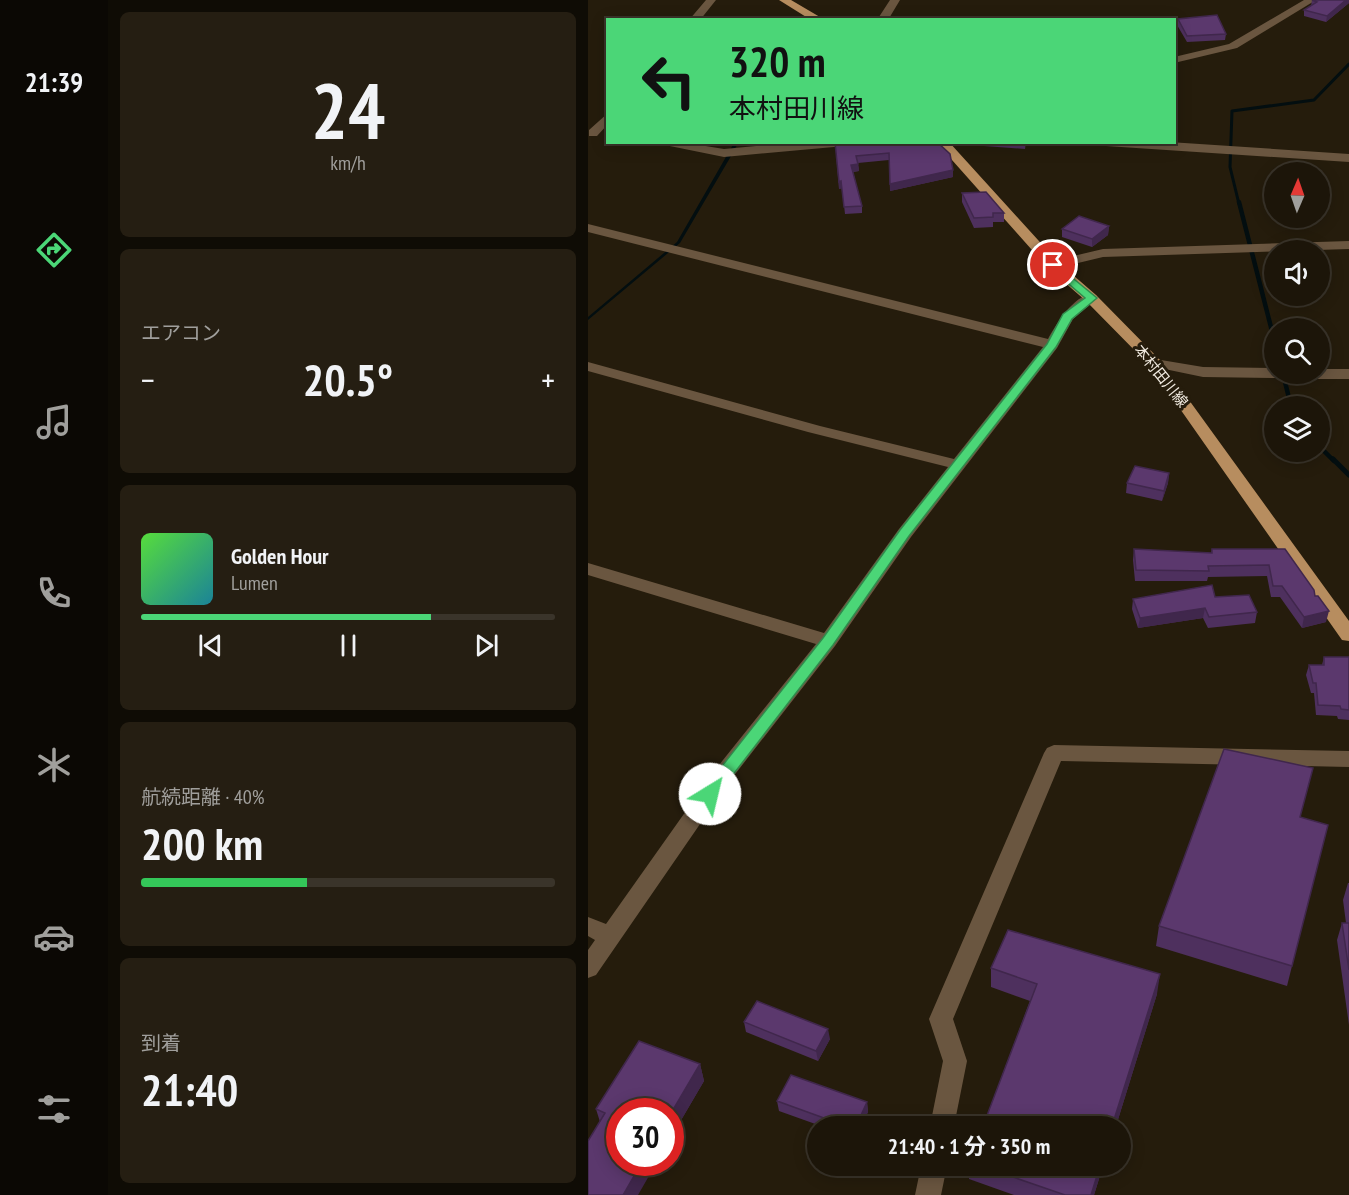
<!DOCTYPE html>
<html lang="ja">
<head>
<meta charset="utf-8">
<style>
  :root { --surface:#1c1509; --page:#251e12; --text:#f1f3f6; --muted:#a09f9c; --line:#3a342a; --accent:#4bd677 }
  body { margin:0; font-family:"PT Sans Narrow","Noto Sans JP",sans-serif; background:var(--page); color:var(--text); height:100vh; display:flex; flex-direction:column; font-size:22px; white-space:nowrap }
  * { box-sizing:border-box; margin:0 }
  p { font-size:20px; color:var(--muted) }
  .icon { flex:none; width:33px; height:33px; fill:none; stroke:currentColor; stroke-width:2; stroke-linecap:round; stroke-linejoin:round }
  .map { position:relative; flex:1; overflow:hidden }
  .side { display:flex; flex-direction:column; gap:12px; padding:12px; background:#0f0c05; width:480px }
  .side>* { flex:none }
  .top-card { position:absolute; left:18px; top:18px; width:570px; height:126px; border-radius:0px; box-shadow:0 3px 15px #0003,0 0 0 2px var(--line); background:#4bd677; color:#111; overflow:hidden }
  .needle { width:39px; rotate:2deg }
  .tools { position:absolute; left:676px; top:162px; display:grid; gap:12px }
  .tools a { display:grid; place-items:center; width:66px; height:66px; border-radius:50%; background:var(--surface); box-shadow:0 3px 15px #0003,0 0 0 2px var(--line); font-size:30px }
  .speed { position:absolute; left:18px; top:1098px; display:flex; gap:12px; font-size:30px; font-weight:700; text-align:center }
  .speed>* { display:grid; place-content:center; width:78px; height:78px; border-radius:50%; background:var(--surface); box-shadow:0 3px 15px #0003,0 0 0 2px var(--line); line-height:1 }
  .speed .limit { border:9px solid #d22; background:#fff; color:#111 }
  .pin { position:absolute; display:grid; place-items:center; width:51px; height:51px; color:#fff; margin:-26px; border:3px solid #fff; border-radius:50%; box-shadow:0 2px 6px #0007 }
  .me { position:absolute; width:66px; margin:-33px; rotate:36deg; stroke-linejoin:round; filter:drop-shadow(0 0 4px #0008) }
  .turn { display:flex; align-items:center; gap:21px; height:126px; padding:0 24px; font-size:27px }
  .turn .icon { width:78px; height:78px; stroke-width:2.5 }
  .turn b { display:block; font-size:42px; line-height:51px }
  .big { font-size:45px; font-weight:700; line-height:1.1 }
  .side .card { flex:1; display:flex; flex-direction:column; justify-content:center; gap:9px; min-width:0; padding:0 21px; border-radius:9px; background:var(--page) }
  .side .dial { align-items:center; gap:0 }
  .dial b { font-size:78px; line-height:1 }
  .song { display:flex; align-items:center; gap:18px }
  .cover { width:72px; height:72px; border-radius:9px; background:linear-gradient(135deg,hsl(110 70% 55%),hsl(190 70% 35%)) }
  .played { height:6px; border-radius:3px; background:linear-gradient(90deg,var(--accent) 70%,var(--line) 70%) }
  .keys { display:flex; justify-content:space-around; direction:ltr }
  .heat { display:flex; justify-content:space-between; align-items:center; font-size:33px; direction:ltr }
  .charge { height:9px; border-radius:4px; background:linear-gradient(90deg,#34c759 40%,var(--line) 0) }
  .trip { position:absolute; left:219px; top:1116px; width:324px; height:60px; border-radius:30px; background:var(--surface); box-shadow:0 3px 15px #0003,0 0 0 2px var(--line); font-weight:700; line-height:60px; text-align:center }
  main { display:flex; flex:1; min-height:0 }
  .dock { display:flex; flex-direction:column; width:108px; justify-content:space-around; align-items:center; background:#0b0804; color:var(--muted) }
  .dock .icon { width:42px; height:42px }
  .dock .on { color:var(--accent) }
  .dock b { font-size:27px; color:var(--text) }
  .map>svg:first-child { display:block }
</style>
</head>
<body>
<main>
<nav class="dock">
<b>21:39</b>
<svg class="icon on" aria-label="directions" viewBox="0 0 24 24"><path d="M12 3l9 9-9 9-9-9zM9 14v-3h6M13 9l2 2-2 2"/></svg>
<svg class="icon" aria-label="music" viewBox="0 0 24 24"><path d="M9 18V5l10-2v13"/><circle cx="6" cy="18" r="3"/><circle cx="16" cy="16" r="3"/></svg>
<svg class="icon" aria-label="phone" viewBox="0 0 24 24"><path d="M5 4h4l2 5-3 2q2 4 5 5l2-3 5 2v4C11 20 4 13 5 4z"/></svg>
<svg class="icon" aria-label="climate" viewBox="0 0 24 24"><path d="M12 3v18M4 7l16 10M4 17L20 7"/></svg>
<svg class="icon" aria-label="car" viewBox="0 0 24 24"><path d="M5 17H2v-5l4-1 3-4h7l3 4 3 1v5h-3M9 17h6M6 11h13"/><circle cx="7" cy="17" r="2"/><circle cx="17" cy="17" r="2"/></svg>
<svg class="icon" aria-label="filters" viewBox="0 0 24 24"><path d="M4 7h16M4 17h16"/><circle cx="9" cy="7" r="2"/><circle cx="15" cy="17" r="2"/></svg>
</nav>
<section class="side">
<div class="card dial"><b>24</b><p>km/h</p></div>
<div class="card"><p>エアコン</p>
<div class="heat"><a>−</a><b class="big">20.5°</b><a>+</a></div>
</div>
<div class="card">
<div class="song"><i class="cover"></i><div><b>Golden Hour</b><p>Lumen</p></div></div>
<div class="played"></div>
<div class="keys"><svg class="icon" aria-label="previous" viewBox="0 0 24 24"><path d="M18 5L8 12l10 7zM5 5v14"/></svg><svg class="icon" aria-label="pause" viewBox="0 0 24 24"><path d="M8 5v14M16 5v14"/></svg><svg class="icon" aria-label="next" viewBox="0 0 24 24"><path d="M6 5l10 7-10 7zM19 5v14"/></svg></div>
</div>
<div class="card"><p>航続距離 · 40%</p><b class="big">200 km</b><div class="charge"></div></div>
<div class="card"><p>到着</p><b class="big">21:40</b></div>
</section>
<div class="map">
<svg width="761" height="1195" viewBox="0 0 761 1195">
  <rect width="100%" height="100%" fill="#251c0c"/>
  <path fill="#030e10" d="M 146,143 L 150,143 L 146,151 L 92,243 L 0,320 L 0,317 L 89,242 Z"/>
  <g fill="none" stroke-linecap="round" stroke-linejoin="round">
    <path stroke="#030e10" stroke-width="3" d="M 651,204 L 642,167 L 644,111 L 726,100 L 761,64"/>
    <path stroke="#030e10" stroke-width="4.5" d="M 651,202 L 687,343
      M 695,374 L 703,406
      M 732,447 L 746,461"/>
    <path stroke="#030e10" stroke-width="5" d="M 745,459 L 761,475"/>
    <path fill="#6a5640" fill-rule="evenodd" d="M 118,0 L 128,0 L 112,20 L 101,20 Z
      M 302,0 L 312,0 L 300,20 L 289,20 Z
      M 716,0 L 728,0 L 649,48 L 586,63 L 586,57 L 641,44 Z
      M 20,113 L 20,124 L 9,136 L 1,136 L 1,130 Z
      M 62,142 L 93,142 L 136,149 L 212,142 L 263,142 L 257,146 L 136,157 Z
      M 512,142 L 581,142 L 761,154 L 761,162 L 518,146 Z
      M 0,224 L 460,339 C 468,325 488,290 508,295 L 510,298 L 485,319 L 469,348 L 323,537 L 247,646 L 141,782 L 8,975 L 0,978 L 0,950 L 7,940 L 0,936 L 0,917 L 18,924 L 127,770 L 228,644 L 0,575 L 0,563 L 236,633 L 311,529 L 360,467 L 220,432 L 0,371 L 0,362 L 232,426 L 366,459 L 455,347 L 0,232 Z
      M 761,241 L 761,249 L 515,257 L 465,269 L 458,265 L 460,262 L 515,249 Z
      M 567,359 L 615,367 L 687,368 L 687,374 L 694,374 L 687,378 L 615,377 L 562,366 L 560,363 Z
      M 732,369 L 761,369 L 761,379 L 728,379 L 720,374 L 732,374 Z
      M 466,745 L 761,751 L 761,767 L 473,761 L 365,1019 L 379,1061 L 366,1126 L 342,1126 L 355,1061 L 341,1019 L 456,753 L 459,748 Z
      M 333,1166 L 359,1166 L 353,1195 L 327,1195 Z"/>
    <path fill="#b78d5f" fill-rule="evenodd" d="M 191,0 L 203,0 L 237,20 L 223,20 Z
      M 348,142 L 361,142 L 470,262 L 508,295 L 572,360 L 761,621 L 761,641 L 754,640 L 562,366 L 498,301 L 460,268 Z"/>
  </g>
  <path fill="#4e305e" d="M 724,0 L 761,3 L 738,22 L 716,16 L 716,10 L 723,6 Z
    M 590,19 L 638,34 L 637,40 L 599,42 L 589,25 Z
    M 247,142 L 349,142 L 365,170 L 365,177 L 302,191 L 301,160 L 270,163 L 271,171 L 265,172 L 274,206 L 274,213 L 257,214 L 254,188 L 251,189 Z
    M 382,142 L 438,142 L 437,149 L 382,145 Z
    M 374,193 L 416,213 L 416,222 L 405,222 L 405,227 L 386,228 L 374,202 Z
    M 521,226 L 520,235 L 504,247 L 474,237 L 474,229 Z
    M 581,473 L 580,483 L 574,501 L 538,493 L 539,483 Z
    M 546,549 L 623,553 L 624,549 L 697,549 L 727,596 L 738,622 L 714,628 L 692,597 L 683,597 L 679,576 L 620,577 L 619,581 L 547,581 L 545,560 Z
    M 627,597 L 669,612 L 667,623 L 620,628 L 615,618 L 550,628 L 544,609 L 545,599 Z
    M 736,657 L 761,657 L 761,720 L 750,719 L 749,716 L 728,715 L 726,693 L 723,693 L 718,675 L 721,665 L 734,665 Z
    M 725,768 L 712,817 L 704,966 L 699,986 L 568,946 L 571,926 Z
    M 760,883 L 761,883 L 761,1025 L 749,940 L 754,923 L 758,923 L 755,900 Z
    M 403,968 L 569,994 L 528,1126 L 395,1126 L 442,1001 L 403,987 Z
    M 156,1022 L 242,1039 L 230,1061 L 158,1032 Z
    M 112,1064 L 116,1081 L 82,1139 L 82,1112 L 12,1122 L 8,1109 Z
    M 189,1101 L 279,1102 L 280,1112 L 273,1126 L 233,1126 L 191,1111 Z
    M 381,1166 L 515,1166 L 506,1195 L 426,1195 L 381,1179 Z"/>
  <path fill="#40274c" d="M 758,0 L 761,0 L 761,3 L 738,22 L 739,16 Z
    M 270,164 L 271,171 L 263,172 L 263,165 Z
    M 365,170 L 365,177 L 302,191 L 302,184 Z
    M 253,181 L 254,188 L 251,189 L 251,182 Z
    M 521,226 L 520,235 L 504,247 L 504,239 Z
    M 581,473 L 580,483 L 574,501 L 576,491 Z
    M 617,608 L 615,618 L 550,628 L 552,618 Z
    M 741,611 L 738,622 L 714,628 L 716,617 Z
    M 572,974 L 569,994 L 528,1126 L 524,1126 Z
    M 240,1029 L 242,1039 L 230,1061 L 228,1051 Z
    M 112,1064 L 116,1081 L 82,1139 L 82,1115 Z
    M 279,1102 L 280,1112 L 273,1126 L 268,1126 Z
    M 54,1162 L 69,1162 L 50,1195 L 35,1195 Z
    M 512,1166 L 515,1166 L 506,1195 L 503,1195 Z"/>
  <path fill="#5b386d" stroke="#40274c" stroke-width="1.5" d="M 724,0 L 758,0 L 739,16 L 716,10 L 729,2 Z
    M 629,15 L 638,34 L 599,36 L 590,19 Z
    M 247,142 L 349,142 L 362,154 L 365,170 L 302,184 L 301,153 L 268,156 L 270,164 L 263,165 L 274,206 L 256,207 L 253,181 L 251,182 Z
    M 398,192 L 416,213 L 405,213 L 405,217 L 386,218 L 374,193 Z
    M 491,216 L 521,226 L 504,239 L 474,229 Z
    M 547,466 L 581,473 L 576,491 L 539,483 Z
    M 546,549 L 624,553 L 624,549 L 697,549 L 726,590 L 727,596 L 730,596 L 741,611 L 716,617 L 694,586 L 685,586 L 681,565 L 620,566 L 621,571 L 548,570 Z
    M 624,585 L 627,597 L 661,595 L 669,612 L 621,617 L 617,608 L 552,618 L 545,599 Z
    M 736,657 L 761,657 L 761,710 L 753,709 L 752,706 L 730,705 L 728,683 L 725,683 L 721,665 L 736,665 Z
    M 636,749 L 725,768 L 712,817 L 740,825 L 704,966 L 571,926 Z
    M 754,923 L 761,923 L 761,970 Z
    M 420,930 L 572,974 L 524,1126 L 395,1126 L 449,984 L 403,968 Z
    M 169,1001 L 240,1029 L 228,1051 L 156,1022 Z
    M 51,1041 L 112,1064 L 82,1115 L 82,1112 L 32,1112 L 32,1162 L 54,1162 L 35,1195 L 0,1195 L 0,1141 L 17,1113 L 8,1109 Z
    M 203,1075 L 279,1102 L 268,1126 L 258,1126 L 189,1101 Z
    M 393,1166 L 512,1166 L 503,1195 L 477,1195 Z"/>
  <path fill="#4bd677" stroke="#318b4d" stroke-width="1.5" d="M 465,262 L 509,298 L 484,319 L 468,347 L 321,536 L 245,645 L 127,798 L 116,798 L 114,794 L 116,789 L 235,638 L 312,530 L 459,344 L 475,314 L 497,298 L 461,267 L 460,265 Z"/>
  <g text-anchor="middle" stroke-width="6" stroke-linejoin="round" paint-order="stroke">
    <g font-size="15" fill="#f1ebe1" stroke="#251c0c">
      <text transform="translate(573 376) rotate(51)" y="5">本村田川線</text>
    </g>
  </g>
</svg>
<div class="tools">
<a><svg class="needle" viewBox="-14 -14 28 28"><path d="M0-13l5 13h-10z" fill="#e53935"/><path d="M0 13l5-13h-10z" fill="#a09f9c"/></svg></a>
<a><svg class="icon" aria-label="sound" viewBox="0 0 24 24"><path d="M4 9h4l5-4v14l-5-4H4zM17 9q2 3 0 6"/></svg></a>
<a><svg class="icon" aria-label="search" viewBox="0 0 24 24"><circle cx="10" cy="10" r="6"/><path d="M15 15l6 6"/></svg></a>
<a><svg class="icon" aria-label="layers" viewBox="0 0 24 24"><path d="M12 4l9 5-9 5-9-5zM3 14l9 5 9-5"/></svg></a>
</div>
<div class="speed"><div class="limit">30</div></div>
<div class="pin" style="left:465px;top:265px;background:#d93025"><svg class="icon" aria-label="arrive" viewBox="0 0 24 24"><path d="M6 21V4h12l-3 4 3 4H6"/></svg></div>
<svg class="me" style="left:122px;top:794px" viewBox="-20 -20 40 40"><circle r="19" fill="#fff"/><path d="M0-13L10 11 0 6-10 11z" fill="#4bd677"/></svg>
<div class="trip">21:40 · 1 分 · 350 m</div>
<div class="top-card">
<div class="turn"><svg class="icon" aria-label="left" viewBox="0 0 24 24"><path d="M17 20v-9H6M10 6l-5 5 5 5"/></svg><div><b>320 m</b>本村田川線</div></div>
</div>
</div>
</main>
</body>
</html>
